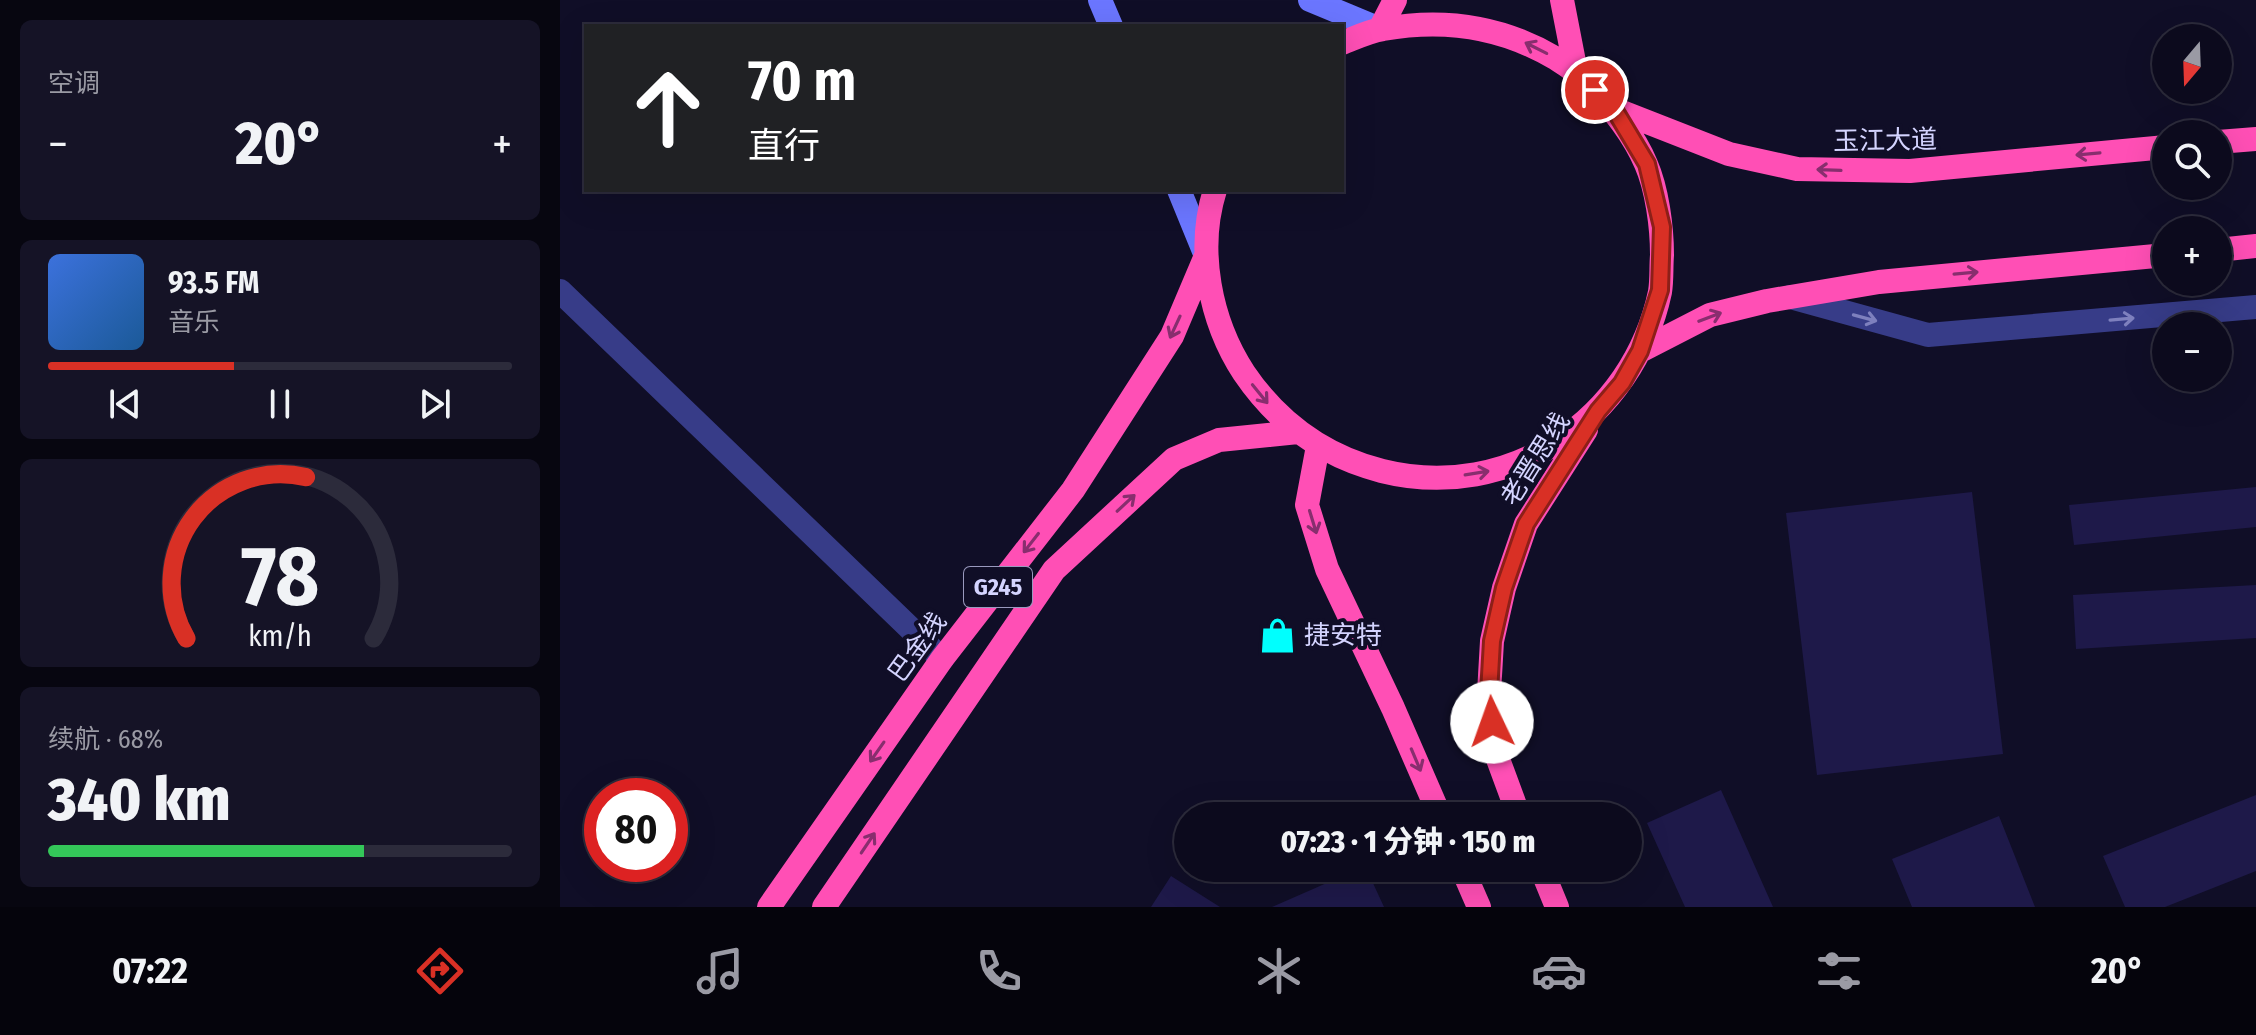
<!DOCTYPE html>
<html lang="zh">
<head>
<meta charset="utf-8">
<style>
  :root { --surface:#0c0a1d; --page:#151326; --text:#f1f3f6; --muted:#9a9aa4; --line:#2c2b3b; --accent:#d93025 }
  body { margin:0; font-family:"Fira Sans Condensed","Noto Sans SC",sans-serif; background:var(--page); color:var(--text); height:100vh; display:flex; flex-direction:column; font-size:30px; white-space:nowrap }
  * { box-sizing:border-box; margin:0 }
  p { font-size:26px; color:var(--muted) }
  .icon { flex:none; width:44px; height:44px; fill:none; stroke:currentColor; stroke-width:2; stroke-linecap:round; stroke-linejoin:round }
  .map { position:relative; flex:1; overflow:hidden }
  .side { display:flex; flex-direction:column; gap:20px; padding:20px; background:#070610; width:560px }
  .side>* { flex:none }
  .guide { position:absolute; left:24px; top:24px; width:760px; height:168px; border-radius:0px; box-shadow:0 8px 32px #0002,0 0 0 2px var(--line); background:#202124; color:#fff; overflow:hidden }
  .needle { width:52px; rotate:199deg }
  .buttons { position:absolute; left:1592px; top:24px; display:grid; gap:16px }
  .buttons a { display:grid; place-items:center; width:80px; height:80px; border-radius:50%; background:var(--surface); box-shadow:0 8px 32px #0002,0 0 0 2px var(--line); font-size:40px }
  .speed { position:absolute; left:24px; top:778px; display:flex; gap:16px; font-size:40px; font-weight:700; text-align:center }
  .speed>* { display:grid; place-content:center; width:104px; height:104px; border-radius:50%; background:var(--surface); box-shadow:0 8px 32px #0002,0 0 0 2px var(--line); line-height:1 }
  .speed .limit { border:12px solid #d22; background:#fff; color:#111 }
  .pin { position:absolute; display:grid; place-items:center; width:68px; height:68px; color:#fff; margin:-34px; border:4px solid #fff; border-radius:50%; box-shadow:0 2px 8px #0007 }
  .me { position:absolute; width:88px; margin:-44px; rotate:357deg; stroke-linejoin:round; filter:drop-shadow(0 0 6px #0008) }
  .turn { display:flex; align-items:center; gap:28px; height:168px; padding:0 32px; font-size:36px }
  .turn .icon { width:104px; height:104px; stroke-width:2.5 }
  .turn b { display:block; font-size:56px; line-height:68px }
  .big { font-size:60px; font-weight:800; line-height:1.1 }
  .side .tile { flex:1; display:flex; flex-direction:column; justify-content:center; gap:12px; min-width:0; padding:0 28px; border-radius:12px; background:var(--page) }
  .side .dial { align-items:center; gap:0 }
  .dial svg { height:208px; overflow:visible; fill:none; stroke:var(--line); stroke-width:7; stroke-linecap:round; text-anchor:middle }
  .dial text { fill:var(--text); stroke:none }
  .song { display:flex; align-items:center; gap:24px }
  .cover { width:96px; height:96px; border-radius:12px; background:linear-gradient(135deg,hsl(220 70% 55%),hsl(210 70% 35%)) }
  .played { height:8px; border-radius:4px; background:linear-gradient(90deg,var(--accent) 40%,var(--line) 40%) }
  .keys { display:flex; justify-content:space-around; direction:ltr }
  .heat { display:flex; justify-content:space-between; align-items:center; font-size:44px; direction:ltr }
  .charge { height:12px; border-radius:6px; background:linear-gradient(90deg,#34c759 68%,var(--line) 0) }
  .trip { position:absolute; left:614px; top:802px; width:468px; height:80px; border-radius:40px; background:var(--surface); box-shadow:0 8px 32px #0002,0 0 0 2px var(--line); font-weight:800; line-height:80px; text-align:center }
  .menu { display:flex; height:128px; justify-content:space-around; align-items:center; background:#05040c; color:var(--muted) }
  .menu .icon { width:56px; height:56px }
  .menu .selected { color:var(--accent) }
  .menu b { font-size:36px; color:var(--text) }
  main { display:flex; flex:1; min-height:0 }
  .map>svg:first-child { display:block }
</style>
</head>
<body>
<main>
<section class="side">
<div class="tile"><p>空调</p>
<div class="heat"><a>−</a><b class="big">20°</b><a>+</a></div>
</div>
<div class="tile">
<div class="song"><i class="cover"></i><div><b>93.5 FM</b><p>音乐</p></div></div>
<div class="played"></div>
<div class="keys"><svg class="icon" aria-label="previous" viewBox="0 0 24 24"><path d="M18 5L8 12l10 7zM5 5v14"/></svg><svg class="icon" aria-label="pause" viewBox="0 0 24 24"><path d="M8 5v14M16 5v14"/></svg><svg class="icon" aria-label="next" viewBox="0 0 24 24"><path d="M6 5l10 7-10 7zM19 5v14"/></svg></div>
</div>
<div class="tile dial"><svg viewBox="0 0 100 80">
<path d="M14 69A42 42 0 1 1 86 69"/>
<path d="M14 69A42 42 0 0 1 60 7" stroke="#d93025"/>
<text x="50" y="56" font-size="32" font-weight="700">78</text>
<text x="50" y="72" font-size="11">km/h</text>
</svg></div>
<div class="tile"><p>续航 · 68%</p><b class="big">340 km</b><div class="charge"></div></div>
</section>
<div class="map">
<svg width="1696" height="907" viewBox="0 0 1696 907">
  <rect width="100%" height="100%" fill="#100e27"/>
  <path fill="#1e1949" d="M 1696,487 L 1696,527 L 1514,545 L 1509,505 Z
    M 1412,492 L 1443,754 L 1257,775 L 1226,513 Z
    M 1696,585 L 1696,638 L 1516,649 L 1513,595 Z
    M 1161,790 L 1213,907 L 1125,907 L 1087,823 Z
    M 1696,795 L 1696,871 L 1605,907 L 1565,907 L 1543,856 Z
    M 1439,816 L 1475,907 L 1352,907 L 1332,859 Z
    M 801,868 L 806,868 L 824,907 L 712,907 Z
    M 611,876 L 660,907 L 591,907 Z"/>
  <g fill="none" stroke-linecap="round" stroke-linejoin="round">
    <path stroke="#373c88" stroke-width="24" d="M 0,291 L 382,659
      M 1230,297 L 1368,335 L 1696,307"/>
    <path stroke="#6b76ff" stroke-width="24" d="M 540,0 L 551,26
      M 750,0 L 820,29
      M 619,190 L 646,256"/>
    <path stroke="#ff4fb5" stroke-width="24" d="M 1002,0 L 1016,72
      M 820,29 L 835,0
      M 1054,109 L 1169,154 L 1237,169 L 1350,171 L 1606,147
      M 1658,142 L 1696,139
      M 655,190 C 636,250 650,321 684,373 C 718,423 763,456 822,471 C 950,503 1073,419 1100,292 C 1102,280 1101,267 1102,255 C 1102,227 1097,189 1086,164 C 1072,131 1049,104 1025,80 C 1016,71 1006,65 995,58 C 941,26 884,18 823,29 C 809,31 795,38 782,43
      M 1658,250 L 1696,246
      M 1080,351 L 1150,315 L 1207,301 L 1319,282 L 1606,255
      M 758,446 L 747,505 L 767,569 L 833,708 L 880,816
      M 959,816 L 935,751 L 929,693 L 932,641 L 944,588 L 966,524 L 1026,430
      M 902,868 L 919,907
      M 981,868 L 997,907
      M 209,907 L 382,659 L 513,490 L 612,336 L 645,258
      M 264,907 L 494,570 L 614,459 L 659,440 L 738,432"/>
  </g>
  <defs><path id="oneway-shaft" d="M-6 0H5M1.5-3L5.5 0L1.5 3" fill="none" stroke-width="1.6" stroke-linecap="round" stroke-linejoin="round" transform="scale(2)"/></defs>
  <g stroke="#882e6e">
    <use href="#oneway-shaft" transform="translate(976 48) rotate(-153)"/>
    <use href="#oneway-shaft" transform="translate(1528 154) rotate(175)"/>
    <use href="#oneway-shaft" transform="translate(1269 170) rotate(-178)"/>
    <use href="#oneway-shaft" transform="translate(1406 273) rotate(-5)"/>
    <use href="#oneway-shaft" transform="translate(1150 317) rotate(-21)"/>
    <use href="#oneway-shaft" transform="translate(615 327) rotate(115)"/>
    <use href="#oneway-shaft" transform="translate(700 394) rotate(51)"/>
    <use href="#oneway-shaft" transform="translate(917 473) rotate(-9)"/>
    <use href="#oneway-shaft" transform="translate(566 503) rotate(-43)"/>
    <use href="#oneway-shaft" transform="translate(753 522) rotate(73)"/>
    <use href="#oneway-shaft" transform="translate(471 543) rotate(128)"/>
    <use href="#oneway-shaft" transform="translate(317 752) rotate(125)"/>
    <use href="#oneway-shaft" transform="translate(856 760) rotate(67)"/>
    <use href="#oneway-shaft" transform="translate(308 843) rotate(-56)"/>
  </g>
  <g stroke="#7e80be">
    <use href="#oneway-shaft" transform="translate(1305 318) rotate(15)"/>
    <use href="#oneway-shaft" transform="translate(1562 319) rotate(-5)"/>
  </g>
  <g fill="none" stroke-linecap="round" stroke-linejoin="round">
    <defs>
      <path id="route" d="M 932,722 L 929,693 L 932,641 L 944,588 L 966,524 L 1038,411 L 1062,383 L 1080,351 L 1100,290 L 1102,227 L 1087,164 L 1054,109 L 1035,90"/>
    </defs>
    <use href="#route" stroke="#8d1f18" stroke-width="20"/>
    <use href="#route" stroke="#d93025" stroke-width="14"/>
  </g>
  <defs>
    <symbol id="shop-bare" viewBox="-9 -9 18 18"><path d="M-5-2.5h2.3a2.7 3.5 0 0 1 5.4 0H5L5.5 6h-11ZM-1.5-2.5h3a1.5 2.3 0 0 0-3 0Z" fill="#00fffe" stroke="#100e27" stroke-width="2.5" paint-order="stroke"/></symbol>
  </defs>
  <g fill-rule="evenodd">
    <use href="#shop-bare" x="692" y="610" width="51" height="51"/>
  </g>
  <g text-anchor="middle" stroke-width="8" stroke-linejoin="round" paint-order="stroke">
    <rect fill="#100e27" stroke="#9999be" stroke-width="2" x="404" y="567" width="68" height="40" rx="6"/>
    <g font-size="24" font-weight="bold" fill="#d4d4ff">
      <text x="438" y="595">G245</text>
    </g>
    <g font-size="26" fill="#d4d4ff" stroke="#100e27">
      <text transform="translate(1325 140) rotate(-1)" y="9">玉江大道</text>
      <text transform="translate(975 459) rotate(-58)" y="9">老晋思线</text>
      <text transform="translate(357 647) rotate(-54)" y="9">巴金线</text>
    </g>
    <g font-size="26" fill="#d4d4ff" stroke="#100e27" text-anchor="start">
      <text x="744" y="644">捷安特</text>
    </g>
  </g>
</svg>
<div class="buttons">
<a><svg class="needle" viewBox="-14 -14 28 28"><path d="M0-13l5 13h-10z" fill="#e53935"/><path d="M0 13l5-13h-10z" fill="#9a9aa4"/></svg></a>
<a><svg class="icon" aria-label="search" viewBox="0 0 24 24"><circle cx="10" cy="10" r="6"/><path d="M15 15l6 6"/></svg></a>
<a>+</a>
<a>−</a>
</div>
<div class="speed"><div class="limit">80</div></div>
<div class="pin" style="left:1035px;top:90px;background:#d93025"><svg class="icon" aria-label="arrive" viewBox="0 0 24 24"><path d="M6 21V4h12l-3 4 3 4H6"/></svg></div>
<svg class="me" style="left:932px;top:722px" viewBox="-20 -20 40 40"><circle r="19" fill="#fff"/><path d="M0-13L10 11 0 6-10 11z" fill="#d93025"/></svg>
<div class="trip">07:23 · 1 分钟 · 150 m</div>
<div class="guide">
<div class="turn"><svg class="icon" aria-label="ahead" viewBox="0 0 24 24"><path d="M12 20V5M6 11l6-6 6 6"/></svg><div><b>70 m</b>直行</div></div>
</div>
</div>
</main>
<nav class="menu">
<b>07:22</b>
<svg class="icon selected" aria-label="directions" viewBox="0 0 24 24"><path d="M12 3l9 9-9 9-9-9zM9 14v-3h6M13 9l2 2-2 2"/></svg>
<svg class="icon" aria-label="music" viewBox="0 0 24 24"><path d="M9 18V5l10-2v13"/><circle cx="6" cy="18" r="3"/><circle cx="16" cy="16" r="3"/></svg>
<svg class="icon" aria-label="phone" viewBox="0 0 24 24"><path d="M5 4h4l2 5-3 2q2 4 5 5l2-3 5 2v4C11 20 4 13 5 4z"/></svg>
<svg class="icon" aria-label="climate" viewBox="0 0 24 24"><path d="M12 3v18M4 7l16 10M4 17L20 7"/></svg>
<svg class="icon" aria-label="car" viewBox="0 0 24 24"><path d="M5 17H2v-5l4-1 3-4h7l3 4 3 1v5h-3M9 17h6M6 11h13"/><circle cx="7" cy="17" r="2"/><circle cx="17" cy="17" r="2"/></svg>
<svg class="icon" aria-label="filters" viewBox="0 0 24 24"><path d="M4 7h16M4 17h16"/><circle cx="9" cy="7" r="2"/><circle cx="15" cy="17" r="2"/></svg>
<b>20°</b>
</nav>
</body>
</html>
